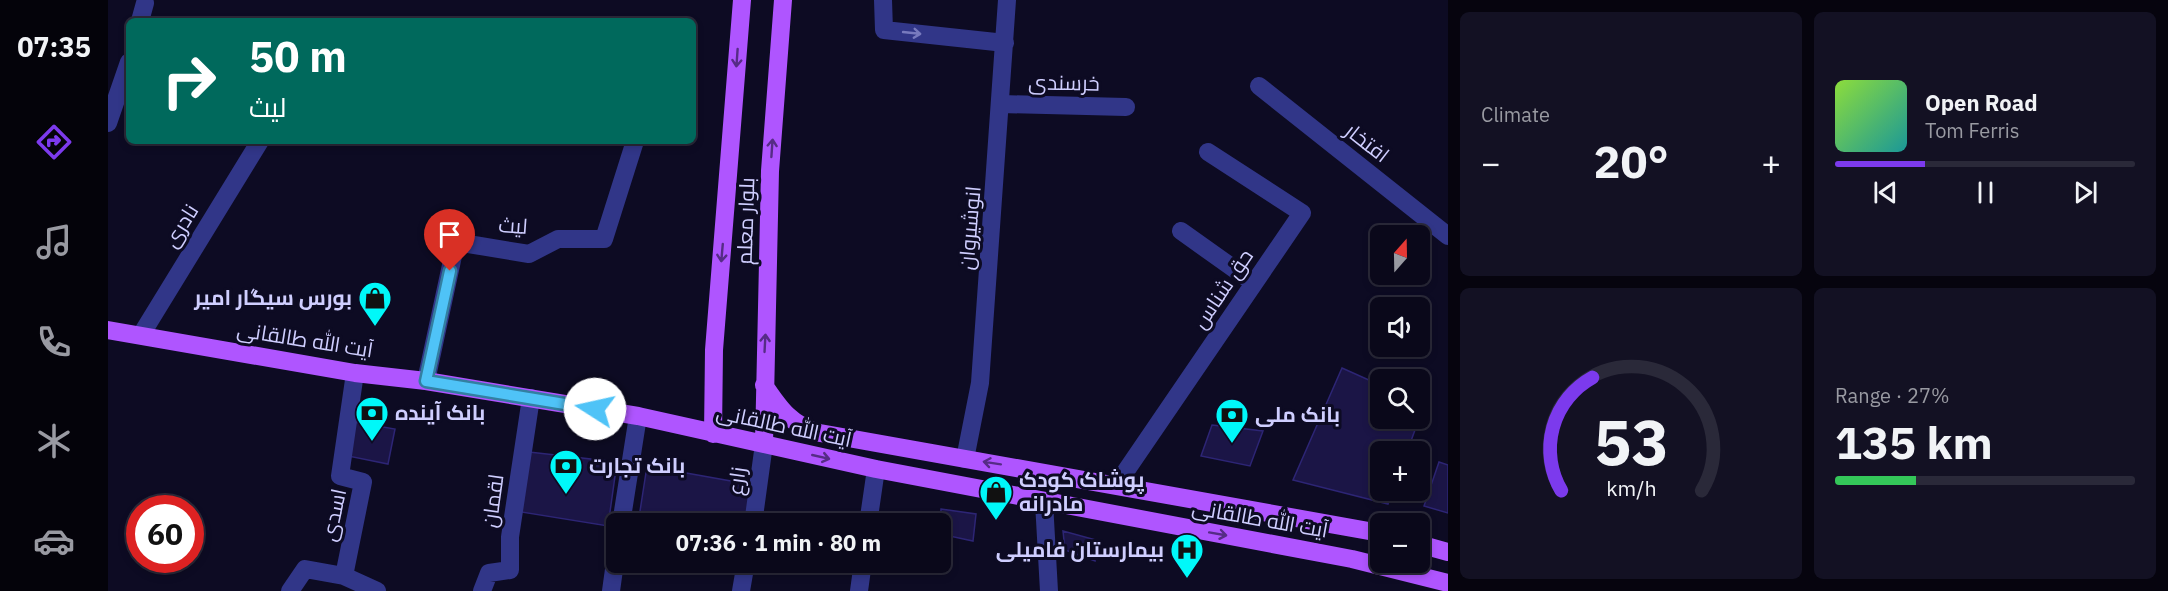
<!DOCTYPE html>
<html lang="en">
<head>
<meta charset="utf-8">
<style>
  :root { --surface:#0a081a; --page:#131123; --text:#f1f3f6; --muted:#999aa2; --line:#2a2939; --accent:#7c3aed }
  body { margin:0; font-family:"IBM Plex Sans",Cairo,sans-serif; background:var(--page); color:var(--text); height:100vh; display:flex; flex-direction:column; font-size:22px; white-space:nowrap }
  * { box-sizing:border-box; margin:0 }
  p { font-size:20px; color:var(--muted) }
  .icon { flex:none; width:33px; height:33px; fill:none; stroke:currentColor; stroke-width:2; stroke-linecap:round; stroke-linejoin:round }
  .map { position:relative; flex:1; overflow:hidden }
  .details { display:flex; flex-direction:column; gap:12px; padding:12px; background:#06040e; width:720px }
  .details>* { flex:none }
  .banner { position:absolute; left:18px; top:18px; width:570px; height:126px; border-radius:9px; box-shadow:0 3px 9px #0003,0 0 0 2px var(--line); background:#00695c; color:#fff; overflow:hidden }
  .needle { width:39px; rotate:20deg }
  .buttons { position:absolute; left:1262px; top:225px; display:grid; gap:12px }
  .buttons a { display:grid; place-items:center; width:60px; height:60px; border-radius:9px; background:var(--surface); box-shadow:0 3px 9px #0003,0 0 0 2px var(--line); font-size:30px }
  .speed { position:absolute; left:18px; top:495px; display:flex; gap:12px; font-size:30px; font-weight:700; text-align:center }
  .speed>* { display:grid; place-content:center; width:78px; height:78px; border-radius:50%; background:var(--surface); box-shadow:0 3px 9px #0003,0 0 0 2px var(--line); line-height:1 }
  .speed .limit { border:9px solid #d22; background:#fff; color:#111 }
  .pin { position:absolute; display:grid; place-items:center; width:51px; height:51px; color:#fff; margin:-62px -26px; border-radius:50% 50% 50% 0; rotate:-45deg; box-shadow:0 0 6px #0007 }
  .pin .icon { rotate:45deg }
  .me { position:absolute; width:66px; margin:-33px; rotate:280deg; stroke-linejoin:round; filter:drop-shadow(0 0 4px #0008) }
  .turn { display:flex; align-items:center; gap:21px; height:126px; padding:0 24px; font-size:27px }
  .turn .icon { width:78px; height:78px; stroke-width:2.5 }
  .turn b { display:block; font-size:42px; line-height:51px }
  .big { font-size:45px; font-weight:700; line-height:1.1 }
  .details .tile { flex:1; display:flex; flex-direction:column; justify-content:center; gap:9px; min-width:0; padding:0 21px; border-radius:9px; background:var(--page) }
  .details .dial { align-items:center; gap:0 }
  .dial svg { height:156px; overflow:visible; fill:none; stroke:var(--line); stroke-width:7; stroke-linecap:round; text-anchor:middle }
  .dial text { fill:var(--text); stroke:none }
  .song { display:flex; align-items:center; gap:18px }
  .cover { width:72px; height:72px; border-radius:9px; background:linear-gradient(135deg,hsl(90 70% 55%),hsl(180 70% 35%)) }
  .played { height:6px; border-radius:3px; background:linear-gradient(90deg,var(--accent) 30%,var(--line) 30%) }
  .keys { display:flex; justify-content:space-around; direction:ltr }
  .heat { display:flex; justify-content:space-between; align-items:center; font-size:33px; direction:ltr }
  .charge { height:9px; border-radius:4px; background:linear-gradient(90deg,#34c759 27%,var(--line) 0) }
  .details .tiles { flex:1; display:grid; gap:12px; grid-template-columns:repeat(2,1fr) }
  .trip { position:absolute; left:498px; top:513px; width:345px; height:60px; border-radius:9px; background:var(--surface); box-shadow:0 3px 9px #0003,0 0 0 2px var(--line); font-weight:700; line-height:60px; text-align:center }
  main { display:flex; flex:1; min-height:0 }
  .dock { display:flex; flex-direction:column; width:108px; justify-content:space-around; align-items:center; background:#04030a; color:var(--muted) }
  .dock .icon { width:42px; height:42px }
  .dock .on { color:var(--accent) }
  .dock b { font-size:27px; color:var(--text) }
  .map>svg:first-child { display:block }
</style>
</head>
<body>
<main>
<nav class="dock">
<b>07:35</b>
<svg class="icon on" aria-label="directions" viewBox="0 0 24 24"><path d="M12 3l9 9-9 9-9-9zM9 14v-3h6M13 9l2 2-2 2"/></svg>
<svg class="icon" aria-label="music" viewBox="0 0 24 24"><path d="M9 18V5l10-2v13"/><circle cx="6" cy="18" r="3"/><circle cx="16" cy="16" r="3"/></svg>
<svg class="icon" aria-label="phone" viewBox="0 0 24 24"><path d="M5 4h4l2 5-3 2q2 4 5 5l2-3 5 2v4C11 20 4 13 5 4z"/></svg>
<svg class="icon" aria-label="climate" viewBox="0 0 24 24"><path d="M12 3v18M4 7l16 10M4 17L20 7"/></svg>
<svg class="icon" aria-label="car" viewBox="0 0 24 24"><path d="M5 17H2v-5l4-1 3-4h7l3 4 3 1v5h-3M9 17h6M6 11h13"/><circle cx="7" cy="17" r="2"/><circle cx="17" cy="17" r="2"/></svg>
</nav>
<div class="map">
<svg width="1340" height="591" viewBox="0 0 1340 591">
  <rect width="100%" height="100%" fill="#0d0b23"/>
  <path fill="#1b1546" stroke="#2d2575" stroke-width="1.5" d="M 1234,368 L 1272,385 L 1272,418 L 1311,418 L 1311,402 L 1316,405 L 1299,452 L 1272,452 L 1272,490 L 1285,490 L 1280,504 L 1185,480 Z
    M 246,422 L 287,429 L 280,464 L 240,456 Z
    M 1104,425 L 1155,431 L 1142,466 L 1093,456 Z
    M 421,452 L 509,462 L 500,526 L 407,511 Z
    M 1331,462 L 1340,465 L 1340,513 L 1316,506 Z
    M 539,466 L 634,483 L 642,498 L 636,524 L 530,524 Z
    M 833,509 L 868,514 L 865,541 L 832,534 Z
    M 955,531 L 988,540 L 987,561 L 957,550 Z"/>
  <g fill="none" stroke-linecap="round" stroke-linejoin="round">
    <path stroke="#313688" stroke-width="18" d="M 775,0 L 776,30 L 897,43
      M 32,21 L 37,3
      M 1151,86 L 1340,236
      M 893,104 L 1018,107
      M 0,123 L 21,62
      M 1073,231 L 1146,283
      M 33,335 L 152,141
      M 247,373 L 232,476 L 255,482 L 236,576 L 269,591
      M 318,381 L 348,242 L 421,254 L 450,239 L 496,239 L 527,141
      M 857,459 L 872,383 L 899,0
      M 1009,484 L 1194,213 L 1100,152
      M 936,502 L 941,591
      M 513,524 L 530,416
      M 645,524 L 656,444
      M 760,524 L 768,469
      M 182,591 L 197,569 L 236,576
      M 374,591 L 381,573 L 402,570 L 402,537 L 423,398
      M 503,591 L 508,555
      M 633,591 L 638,562
      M 751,591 L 755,562"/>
    <path stroke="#af55ff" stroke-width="18" d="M 0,330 L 247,373 L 318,381 L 530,416 L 768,469 L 1244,559 L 1340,583
      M 656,385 C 672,409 684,426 712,433 L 1272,533
      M 605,434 L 606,350 L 634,0
      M 656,444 L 662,171 L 675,0
      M 1311,544 L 1340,552"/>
  </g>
  <defs><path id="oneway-shaft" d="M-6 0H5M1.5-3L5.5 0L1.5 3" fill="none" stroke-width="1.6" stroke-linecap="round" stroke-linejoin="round" transform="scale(1.5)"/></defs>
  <use stroke="#787abe" href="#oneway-shaft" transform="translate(804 33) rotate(6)"/>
  <g stroke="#562c86">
    <use href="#oneway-shaft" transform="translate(629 58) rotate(94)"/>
    <use href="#oneway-shaft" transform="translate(664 148) rotate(-86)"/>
    <use href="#oneway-shaft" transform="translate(614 253) rotate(95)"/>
    <use href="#oneway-shaft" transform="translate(657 343) rotate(-87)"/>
    <use href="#oneway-shaft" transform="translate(713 457) rotate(13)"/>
    <use href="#oneway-shaft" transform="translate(884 463) rotate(-171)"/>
    <use href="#oneway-shaft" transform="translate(1110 534) rotate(10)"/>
  </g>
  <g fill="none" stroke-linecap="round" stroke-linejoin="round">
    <defs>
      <path id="route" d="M 342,271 L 318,381 L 487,409"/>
    </defs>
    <use href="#route" stroke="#337fa1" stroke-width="15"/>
    <use href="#route" stroke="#4fc3f7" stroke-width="10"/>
  </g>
  <defs>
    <symbol id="shop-pin" viewBox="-11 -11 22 30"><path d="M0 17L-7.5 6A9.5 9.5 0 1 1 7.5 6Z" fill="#00f8f9" stroke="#0d0b23"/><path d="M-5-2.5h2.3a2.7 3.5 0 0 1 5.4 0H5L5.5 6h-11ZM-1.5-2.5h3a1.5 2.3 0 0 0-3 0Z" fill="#111"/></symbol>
    <symbol id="bank-pin" viewBox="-11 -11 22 30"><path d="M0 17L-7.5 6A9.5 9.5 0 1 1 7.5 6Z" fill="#00f8f9" stroke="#0d0b23"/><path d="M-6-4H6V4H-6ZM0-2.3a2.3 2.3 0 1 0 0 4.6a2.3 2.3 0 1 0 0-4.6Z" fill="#111"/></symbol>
    <symbol id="hospital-pin" viewBox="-11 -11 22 30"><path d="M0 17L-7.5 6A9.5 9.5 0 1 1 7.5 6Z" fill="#00f8f9" stroke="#0d0b23"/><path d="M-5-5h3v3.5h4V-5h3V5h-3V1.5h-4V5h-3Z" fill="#111"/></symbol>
  </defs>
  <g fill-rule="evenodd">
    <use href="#shop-pin" x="248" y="279" width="38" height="52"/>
    <use href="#bank-pin" x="245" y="394" width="38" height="52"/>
    <use href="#bank-pin" x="1105" y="396" width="38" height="52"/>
    <use href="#bank-pin" x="439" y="447" width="38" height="52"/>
    <use href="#shop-pin" x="869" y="473" width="38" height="52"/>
    <use href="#hospital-pin" x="1060" y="531" width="38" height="52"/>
  </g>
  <g text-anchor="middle" stroke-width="6" stroke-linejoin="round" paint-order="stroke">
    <g font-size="21" fill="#cfceff" stroke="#0d0b23">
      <text transform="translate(956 83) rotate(1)" y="7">خرسندی</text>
      <text transform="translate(1259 143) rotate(38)" y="7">افتخار</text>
      <text transform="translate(638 221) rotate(-88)" y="7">بلوار معلم</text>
      <text transform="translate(73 226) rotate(-58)" y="7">نادری</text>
      <text transform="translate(405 226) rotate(4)" y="7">لیث</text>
      <text transform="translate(862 228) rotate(-85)" y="7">انوشیروان</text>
      <text transform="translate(1115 289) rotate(-56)" y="7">حق شناس</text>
      <text transform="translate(197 340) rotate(9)" y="7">آیت الله طالقانی</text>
      <text transform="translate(676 426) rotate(12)" y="7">آیت الله طالقانی</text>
      <text transform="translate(629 481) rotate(-82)" y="7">زارع</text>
      <text transform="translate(385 501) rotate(-82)" y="7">لقمان</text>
      <text transform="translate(226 515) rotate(-78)" y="7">اسدی</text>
      <text transform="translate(1152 519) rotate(10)" y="7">آیت الله طالقانی</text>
    </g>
    <g font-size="21" font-weight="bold" fill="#cfceff" stroke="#0d0b23" text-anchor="start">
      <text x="244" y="305" text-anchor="end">بورس سیگار امیر</text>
      <text x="287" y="420">بانک آینده</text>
      <text x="1147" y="422">بانک ملی</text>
      <text x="481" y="473">بانک تجارت</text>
      <text x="911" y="487">پوشاک کودک<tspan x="911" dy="24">مادرانه</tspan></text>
      <text x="1056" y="557" text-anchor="end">بیمارستان فامیلی</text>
    </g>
  </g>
</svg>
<div class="buttons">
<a><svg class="needle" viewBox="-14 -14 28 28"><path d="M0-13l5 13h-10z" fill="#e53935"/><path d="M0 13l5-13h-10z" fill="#999aa2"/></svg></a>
<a><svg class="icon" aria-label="sound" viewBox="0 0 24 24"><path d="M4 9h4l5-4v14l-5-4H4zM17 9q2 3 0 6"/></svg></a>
<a><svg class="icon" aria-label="search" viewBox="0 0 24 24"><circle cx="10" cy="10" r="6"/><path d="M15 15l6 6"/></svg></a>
<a>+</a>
<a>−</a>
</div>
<div class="speed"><div class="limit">60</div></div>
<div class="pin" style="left:342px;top:271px;background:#d93025"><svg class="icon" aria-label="arrive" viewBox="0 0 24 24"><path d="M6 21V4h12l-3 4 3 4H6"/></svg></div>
<svg class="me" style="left:487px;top:409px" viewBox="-20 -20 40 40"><circle r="19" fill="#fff"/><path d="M0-13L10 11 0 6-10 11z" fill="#4fc3f7"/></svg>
<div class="trip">07:36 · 1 min · 80 m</div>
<div class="banner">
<div class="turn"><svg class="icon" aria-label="right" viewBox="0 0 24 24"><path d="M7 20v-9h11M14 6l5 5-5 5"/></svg><div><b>50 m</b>لیث</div></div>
</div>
</div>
<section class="details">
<div class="tiles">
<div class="tile"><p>Climate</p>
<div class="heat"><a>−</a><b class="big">20°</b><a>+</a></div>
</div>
<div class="tile">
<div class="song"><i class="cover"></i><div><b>Open Road</b><p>Tom Ferris</p></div></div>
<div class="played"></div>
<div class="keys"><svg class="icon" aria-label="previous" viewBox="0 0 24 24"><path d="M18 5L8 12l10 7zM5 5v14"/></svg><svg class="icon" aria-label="pause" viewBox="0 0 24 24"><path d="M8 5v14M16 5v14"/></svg><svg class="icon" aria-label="next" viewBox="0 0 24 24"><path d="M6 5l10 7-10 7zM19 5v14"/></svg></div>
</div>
<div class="tile dial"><svg viewBox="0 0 100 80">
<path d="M14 69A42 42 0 1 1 86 69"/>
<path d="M14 69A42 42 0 0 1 30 11" stroke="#7c3aed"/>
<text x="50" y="56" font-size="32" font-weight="700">53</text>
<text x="50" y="72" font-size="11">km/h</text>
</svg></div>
<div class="tile"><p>Range · 27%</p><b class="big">135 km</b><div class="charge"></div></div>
</div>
</section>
</main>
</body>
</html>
